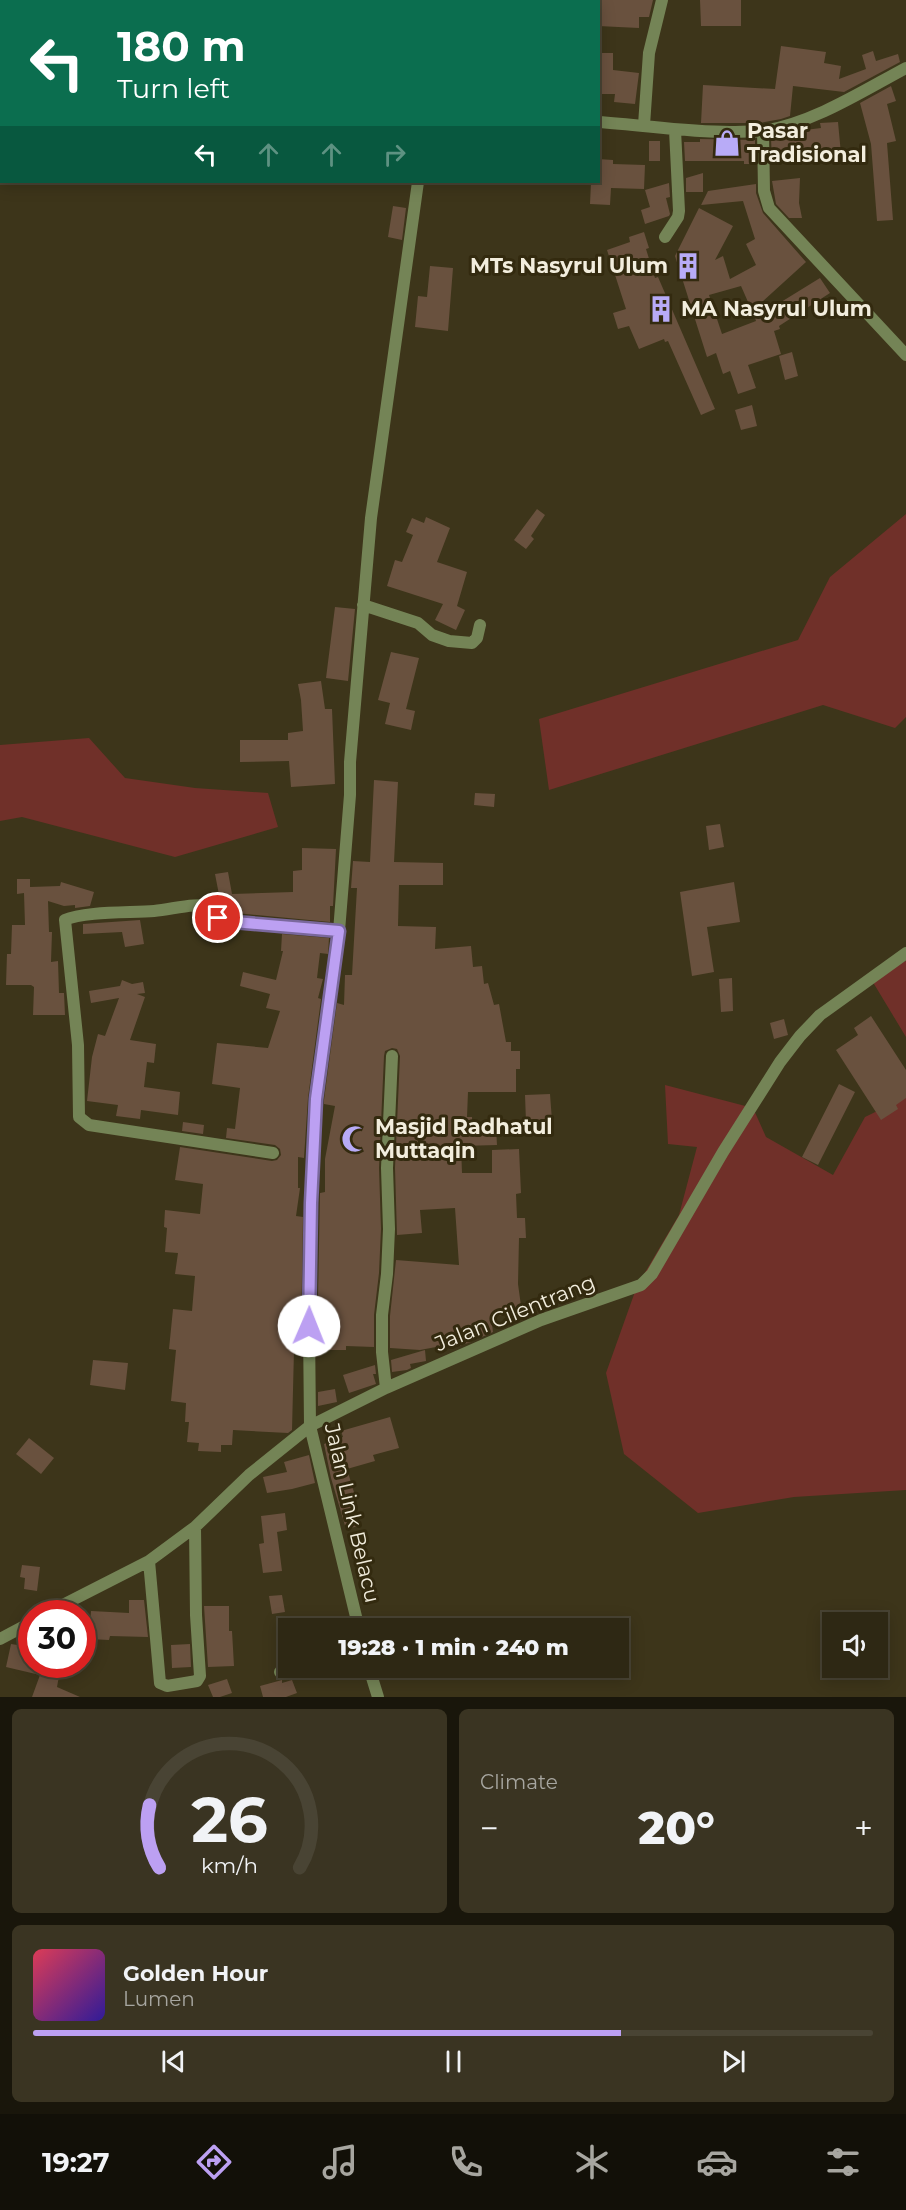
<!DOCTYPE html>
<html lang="en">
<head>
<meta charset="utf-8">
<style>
  :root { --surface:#2e2814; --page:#3a3422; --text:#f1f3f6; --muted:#a7a6a0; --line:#494434; --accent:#bca0f2 }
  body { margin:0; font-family:Montserrat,sans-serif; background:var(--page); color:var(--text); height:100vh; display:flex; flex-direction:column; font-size:22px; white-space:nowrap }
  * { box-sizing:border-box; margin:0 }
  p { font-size:20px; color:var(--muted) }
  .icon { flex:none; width:33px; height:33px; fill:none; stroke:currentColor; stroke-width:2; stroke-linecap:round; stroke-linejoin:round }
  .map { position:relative; height:1697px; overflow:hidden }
  .panel { display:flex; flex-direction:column; gap:12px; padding:12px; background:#19160b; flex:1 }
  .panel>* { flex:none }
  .guide { position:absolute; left:0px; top:0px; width:600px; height:183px; box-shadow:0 3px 15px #0003,0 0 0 2px var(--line); background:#0b6e4f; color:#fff; overflow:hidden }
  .fabs { position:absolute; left:822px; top:1612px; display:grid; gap:12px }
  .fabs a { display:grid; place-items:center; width:66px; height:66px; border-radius:0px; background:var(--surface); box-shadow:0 3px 15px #0003,0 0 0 2px var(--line); font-size:30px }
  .speed { position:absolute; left:18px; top:1600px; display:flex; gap:12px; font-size:30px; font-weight:700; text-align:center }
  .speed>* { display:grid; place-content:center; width:78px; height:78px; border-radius:50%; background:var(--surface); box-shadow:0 3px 15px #0003,0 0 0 2px var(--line); line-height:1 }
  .speed .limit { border:9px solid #d22; background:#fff; color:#111 }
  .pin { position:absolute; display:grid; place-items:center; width:51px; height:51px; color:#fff; margin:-26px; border:3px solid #fff; border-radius:50%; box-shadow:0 2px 6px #0007 }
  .me { position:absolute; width:66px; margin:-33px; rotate:1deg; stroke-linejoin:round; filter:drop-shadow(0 0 4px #0008) }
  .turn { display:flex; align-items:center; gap:21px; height:126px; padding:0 18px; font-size:27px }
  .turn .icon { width:78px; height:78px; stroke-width:2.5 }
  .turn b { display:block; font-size:42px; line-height:51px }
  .lanes { display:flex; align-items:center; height:57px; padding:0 18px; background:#0003; justify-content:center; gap:30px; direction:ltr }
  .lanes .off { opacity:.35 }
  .big { font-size:45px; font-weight:800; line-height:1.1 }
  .panel .card { flex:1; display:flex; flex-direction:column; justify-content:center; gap:9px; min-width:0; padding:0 21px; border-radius:9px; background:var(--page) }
  .panel .dial { align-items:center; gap:0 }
  .dial svg { height:156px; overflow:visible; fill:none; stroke:var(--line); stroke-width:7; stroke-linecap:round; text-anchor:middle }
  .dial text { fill:var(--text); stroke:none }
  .song { display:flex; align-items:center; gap:18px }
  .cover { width:72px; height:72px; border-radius:9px; background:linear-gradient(135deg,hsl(350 70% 55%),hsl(250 70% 35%)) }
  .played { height:6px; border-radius:3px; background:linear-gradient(90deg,var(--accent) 70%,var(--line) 70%) }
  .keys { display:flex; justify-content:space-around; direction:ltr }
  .heat { display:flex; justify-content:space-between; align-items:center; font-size:33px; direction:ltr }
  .panel .tiles { flex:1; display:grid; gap:12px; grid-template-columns:1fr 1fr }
  .card:last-child { grid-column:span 2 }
  .trip { position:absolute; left:278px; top:1618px; width:351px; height:60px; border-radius:0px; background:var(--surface); box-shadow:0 3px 15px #0003,0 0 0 2px var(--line); font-weight:800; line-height:60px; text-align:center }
  .dock { display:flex; height:96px; justify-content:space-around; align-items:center; background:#121008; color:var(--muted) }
  .dock .icon { width:42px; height:42px }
  .dock .current { color:var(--accent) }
  .dock b { font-size:27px; color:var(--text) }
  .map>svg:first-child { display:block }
</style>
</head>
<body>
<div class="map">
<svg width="906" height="1697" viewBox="0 0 906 1697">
  <rect width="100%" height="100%" fill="#3d351a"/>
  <path fill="#703029" d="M 906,514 L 906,717 L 895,728 L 823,705 L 549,790 L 539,719 L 798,640 L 830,577 Z
    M 89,738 L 125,778 L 195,788 L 268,793 L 278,827 L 175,857 L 22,817 L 0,821 L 0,745 Z
    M 906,961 L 906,1037 L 868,974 Z
    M 665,1085 L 753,1108 L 766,1137 L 833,1175 L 865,1117 L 906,1097 L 906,1490 L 794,1497 L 698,1513 L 624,1454 L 606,1373 L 637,1286 L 679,1215 L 697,1147 L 668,1144 Z"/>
  <path fill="#69513e" d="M 598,0 L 653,0 L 649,17 L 639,17 L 639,28 L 598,26 Z
    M 700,0 L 741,0 L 741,26 L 701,26 Z
    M 781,46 L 826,52 L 824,63 L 841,66 L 839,79 L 866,69 L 862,55 L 873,51 L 876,61 L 898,54 L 900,62 L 844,92 L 793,86 L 790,116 L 781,119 L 760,123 L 701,123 L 703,85 L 775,89 Z
    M 598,53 L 613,53 L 613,70 L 639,73 L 635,104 L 614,102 L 615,94 L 598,94 Z
    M 891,86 L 896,101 L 887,104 L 896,141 L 887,143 L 893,220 L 877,221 L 871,144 L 860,103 Z
    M 838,122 L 841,154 L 817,157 L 817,161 L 772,163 L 771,138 L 797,131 L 821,128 L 820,123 Z
    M 700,139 L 755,140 L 755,164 L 744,164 L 744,161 L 685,161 L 684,142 L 700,142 Z
    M 649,141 L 660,141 L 660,161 L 649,161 Z
    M 598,159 L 613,160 L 613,164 L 645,165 L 644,189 L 611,188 L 610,205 L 590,204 L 591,182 L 598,182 Z
    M 703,173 L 703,192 L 686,192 L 686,178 Z
    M 800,178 L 799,203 L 802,218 L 789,218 L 776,204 L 772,181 Z
    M 669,183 L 670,197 L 666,198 L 670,214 L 669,216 L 645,224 L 641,210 L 650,207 L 645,190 Z
    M 756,184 L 756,193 L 763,213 L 806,262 L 752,311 L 741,286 L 709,295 L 722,334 L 756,321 L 755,318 L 820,278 L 830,293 L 779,326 L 780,329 L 774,331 L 781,354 L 748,365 L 756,388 L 738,394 L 730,371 L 723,374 L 716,353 L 707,357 L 675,256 L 699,208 L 733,226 L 715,260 L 723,256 L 730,279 L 756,265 L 746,244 L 755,239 L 743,201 L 701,205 L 708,191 Z
    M 393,206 L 406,208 L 402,240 L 388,237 Z
    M 644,232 L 649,248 L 646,249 L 655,278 L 658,277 L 715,409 L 701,415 L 668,341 L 665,342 L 664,339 L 639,349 L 629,326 L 618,329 L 613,313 L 626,309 L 607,250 L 630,242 L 629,237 Z
    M 430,266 L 453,268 L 448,331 L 415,327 L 418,296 L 427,297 Z
    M 792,352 L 798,376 L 785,380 L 779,356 Z
    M 752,405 L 757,426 L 741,430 L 735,410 Z
    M 537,509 L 545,515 L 531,536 L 534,539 L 526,549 L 514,540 Z
    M 426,517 L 450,528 L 437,562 L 467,572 L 457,606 L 465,610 L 456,630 L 435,620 L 443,604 L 387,586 L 395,560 L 402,562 L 413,535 L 406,532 L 412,518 L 424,523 Z
    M 335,607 L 355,609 L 348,681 L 326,678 Z
    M 391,652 L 419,658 L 406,709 L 415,711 L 411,730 L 385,724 L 390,703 L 378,700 Z
    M 321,681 L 325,709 L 332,709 L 335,784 L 291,787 L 289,761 L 240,762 L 240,740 L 288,740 L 288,733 L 303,731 L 301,700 L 298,684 Z
    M 374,780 L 398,782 L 394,862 L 443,863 L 443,885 L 399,885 L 398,926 L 436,927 L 435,949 L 471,946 L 473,967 L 482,966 L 484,984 L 488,983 L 494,1005 L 499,1004 L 506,1042 L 511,1042 L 511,1051 L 520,1051 L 520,1069 L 516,1069 L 516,1092 L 468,1092 L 467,1117 L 472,1117 L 472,1128 L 496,1128 L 497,1145 L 461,1146 L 462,1173 L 492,1173 L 492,1150 L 519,1149 L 521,1193 L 516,1194 L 517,1218 L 525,1218 L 526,1238 L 519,1238 L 518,1284 L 522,1313 L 491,1317 L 493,1332 L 482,1337 L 471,1338 L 471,1342 L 453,1348 L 452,1344 L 420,1350 L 390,1348 L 390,1316 L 396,1260 L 459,1265 L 455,1208 L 420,1210 L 422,1233 L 397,1235 L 395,1168 L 400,1056 L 397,1049 L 392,1048 L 385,1051 L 384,1056 L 379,1168 L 381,1229 L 379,1273 L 374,1315 L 374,1347 L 346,1346 L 346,1350 L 317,1350 L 320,1193 L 325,1192 L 325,1159 L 335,1106 L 324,1104 L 324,1100 L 337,1003 L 344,1005 L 345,975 L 352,975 L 357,888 L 351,888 L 353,861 L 370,862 Z
    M 475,793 L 495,794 L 494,807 L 474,805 Z
    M 720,824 L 724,847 L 709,850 L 706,826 Z
    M 302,848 L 336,849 L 333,906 L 330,906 L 330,922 L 226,912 L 220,900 L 215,874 L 228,872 L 232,894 L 293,892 L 293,871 L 302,870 Z
    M 17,879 L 30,879 L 30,887 L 60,886 L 61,882 L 94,892 L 90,906 L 75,908 L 75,905 L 64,906 L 48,901 L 49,932 L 52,932 L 51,962 L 58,961 L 59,993 L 64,993 L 65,1015 L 33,1015 L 34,987 L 31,985 L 6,985 L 7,954 L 11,954 L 12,925 L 25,925 L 24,893 L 17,894 Z
    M 734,882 L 740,922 L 707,927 L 714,972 L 692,976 L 680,892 Z
    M 140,920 L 144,944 L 125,947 L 122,932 L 83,934 L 83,924 Z
    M 282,934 L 329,938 L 328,954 L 320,953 L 317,978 L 323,979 L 318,998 L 321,999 L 308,1098 L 304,1158 L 298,1157 L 298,1188 L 300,1188 L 296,1216 L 303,1217 L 301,1333 L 297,1333 L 296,1350 L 294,1350 L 292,1430 L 288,1433 L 233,1430 L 232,1445 L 221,1445 L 221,1452 L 198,1451 L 199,1443 L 187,1442 L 189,1422 L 185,1422 L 186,1403 L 171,1401 L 176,1350 L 169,1349 L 173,1309 L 192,1311 L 195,1276 L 175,1274 L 178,1253 L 165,1252 L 167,1228 L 164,1227 L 165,1210 L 200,1214 L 203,1184 L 175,1180 L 180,1147 L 272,1161 L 277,1160 L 281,1155 L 280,1149 L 275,1145 L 226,1138 L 227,1128 L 235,1129 L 240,1088 L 212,1084 L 217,1043 L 268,1048 L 280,1011 L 266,1008 L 270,994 L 240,986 L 243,972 L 276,980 L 283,951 L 281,951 Z
    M 732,978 L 733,1011 L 721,1012 L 719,979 Z
    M 122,980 L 132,984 L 143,982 L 145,993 L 137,994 L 145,997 L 130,1040 L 156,1044 L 154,1063 L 147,1062 L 144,1087 L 180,1092 L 178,1115 L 141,1110 L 140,1119 L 116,1116 L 118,1105 L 87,1101 L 92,1057 L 98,1034 L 105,1036 L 119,998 L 91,1003 L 89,991 L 120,986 Z
    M 871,1016 L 906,1070 L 906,1098 L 896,1105 L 898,1109 L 881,1120 L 836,1050 L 858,1035 L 854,1028 Z
    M 784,1019 L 788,1035 L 774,1039 L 770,1023 Z
    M 839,1084 L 855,1092 L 818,1165 L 802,1157 Z
    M 550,1094 L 552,1121 L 526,1122 L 525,1095 Z
    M 183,1122 L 204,1125 L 203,1134 L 182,1131 Z
    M 425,1350 L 426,1361 L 410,1364 L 411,1368 L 407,1370 L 392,1372 L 391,1360 Z
    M 93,1360 L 128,1363 L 125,1390 L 90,1385 Z
    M 375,1365 L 376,1374 L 373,1374 L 376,1384 L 349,1393 L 343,1375 Z
    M 335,1389 L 337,1402 L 318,1406 L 318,1392 Z
    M 390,1417 L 399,1448 L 373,1455 L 375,1461 L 347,1469 L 356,1499 L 352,1500 L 359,1526 L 346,1529 L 331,1478 L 324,1444 L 343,1437 L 341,1431 Z
    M 29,1438 L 54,1458 L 41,1474 L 16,1454 Z
    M 309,1455 L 315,1483 L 292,1489 L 267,1493 L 263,1477 L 287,1472 L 284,1462 Z
    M 285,1513 L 287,1530 L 277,1532 L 282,1571 L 263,1573 L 259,1544 L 264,1543 L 261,1516 Z
    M 22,1565 L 40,1567 L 37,1591 L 24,1589 L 25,1578 L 20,1577 Z
    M 282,1595 L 285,1612 L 272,1614 L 269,1596 Z
    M 129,1600 L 144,1600 L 148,1637 L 110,1636 L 109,1640 L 89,1639 L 91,1611 L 129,1613 Z
    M 204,1606 L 229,1606 L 229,1631 L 232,1631 L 234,1666 L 208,1667 Z
    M 11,1644 L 30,1647 L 26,1665 L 61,1665 L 57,1687 L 80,1697 L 32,1697 L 40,1675 L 6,1667 Z
    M 190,1644 L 191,1667 L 172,1668 L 171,1645 Z
    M 227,1679 L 232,1693 L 220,1697 L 213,1697 L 208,1685 Z
    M 282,1680 L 282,1683 L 292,1680 L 297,1693 L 286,1697 L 263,1697 L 260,1686 Z"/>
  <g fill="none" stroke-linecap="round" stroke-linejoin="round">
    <path stroke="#748456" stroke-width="12" d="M 140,2 L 142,0
      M 0,24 L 2,24
      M 598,122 C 645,125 690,133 736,132 C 745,131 755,132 764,131 C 815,122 861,92 906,68
      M 644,125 L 649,53 L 662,0
      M 763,131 L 764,191 L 769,208 L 906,355
      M 665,237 L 678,217 L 679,211 L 675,130
      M 363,605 L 418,623 L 432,635 L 449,641 L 472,643 L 477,638 L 480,625
      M 273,1153 L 89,1125 L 79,1117 L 78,1045 L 65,920 C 84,911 132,913 154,911 C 175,909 194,902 215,907 L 220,920 L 339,931
      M 386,1388 L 382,1352 L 382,1315 L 387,1274 L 389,1229 L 387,1168 L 392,1056
      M 149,1561 L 160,1683 L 167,1686 L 197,1681 L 200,1676 L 196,1615 L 195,1527
      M 45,1614 L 149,1561 L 195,1527 L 249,1475 L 310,1426 L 386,1388 L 541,1320 L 641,1285 L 652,1274 L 723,1152 L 780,1062 L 800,1036 L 820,1015 L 906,953
      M 359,1629 L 310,1426 L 309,1326 L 311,1203 L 316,1099 L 339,931 L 350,795 L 350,762 L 371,518 L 418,182
      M 0,1639 L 32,1622
      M 369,1668 L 378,1697
      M 280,1672 L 288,1664"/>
  </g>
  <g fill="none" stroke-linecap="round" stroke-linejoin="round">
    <defs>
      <path id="route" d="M 218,918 L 220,920 L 234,922 L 339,931 L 316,1099 L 311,1203 L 309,1326"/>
    </defs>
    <use href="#route" stroke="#7a689d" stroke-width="15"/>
    <use href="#route" stroke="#bca0f2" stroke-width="10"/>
  </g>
  <defs>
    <symbol id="shop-bare" viewBox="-9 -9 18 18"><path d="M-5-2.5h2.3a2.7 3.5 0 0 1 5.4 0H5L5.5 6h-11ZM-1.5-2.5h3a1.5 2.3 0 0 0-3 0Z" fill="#b8abf7" stroke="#332a0f" stroke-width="2.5" paint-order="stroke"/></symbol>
    <symbol id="building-bare" viewBox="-9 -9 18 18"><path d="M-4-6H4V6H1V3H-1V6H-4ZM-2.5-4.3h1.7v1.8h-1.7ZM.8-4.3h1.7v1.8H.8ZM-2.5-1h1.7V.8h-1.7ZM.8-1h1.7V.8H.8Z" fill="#b8abf7" stroke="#332a0f" stroke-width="2.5" paint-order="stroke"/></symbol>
    <symbol id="mosque-bare" viewBox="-9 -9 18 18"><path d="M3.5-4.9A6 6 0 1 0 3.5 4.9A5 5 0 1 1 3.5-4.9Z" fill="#b8abf7" stroke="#332a0f" stroke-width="2.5" paint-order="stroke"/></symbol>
  </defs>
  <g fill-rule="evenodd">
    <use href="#shop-bare" x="708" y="124" width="38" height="38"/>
    <use href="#building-bare" x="669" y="247" width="38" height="38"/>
    <use href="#building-bare" x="642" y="290" width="38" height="38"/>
    <use href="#mosque-bare" x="336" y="1120" width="38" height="38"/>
  </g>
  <g text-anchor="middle" stroke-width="6" stroke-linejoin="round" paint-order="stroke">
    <g font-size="21" font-weight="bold" fill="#f2eddd" stroke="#332a0f" text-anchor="start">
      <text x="747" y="138">Pasar<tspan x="747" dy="24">Tradisional</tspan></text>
      <text x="668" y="273" text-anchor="end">MTs Nasyrul Ulum</text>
      <text x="681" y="316">MA Nasyrul Ulum</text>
      <text x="375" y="1134">Masjid Radhatul<tspan x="375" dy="24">Muttaqin</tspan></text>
    </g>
    <g font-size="21" fill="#f2eddd" stroke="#332a0f">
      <text transform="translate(515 1313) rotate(-22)" y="7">Jalan Cilentrang</text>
      <text transform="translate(352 1513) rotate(77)" y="7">Jalan Link Belacu</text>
    </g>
  </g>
</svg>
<div class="fabs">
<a><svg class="icon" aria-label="sound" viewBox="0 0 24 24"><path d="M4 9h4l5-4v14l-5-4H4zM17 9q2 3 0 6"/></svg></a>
</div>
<div class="speed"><div class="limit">30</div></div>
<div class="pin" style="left:218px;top:918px;background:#d93025"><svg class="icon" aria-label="arrive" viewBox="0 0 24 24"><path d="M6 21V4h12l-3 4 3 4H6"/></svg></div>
<svg class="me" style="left:309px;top:1326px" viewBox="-20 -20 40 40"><circle r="19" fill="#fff"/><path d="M0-13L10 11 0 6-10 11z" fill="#bca0f2"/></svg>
<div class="trip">19:28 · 1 min · 240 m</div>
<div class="guide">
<div class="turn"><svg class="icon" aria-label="left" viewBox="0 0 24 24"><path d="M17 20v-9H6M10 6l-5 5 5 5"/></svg><div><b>180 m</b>Turn left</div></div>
<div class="lanes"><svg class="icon" aria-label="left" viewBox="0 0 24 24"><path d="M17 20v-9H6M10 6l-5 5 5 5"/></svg><svg class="icon off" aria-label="ahead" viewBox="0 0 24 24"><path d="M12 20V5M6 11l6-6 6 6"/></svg><svg class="icon off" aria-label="ahead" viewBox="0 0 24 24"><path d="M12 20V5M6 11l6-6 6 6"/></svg><svg class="icon off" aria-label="right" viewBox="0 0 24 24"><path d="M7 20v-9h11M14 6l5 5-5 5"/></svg></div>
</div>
</div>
<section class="panel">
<div class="tiles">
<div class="card dial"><svg viewBox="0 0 100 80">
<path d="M14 69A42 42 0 1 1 86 69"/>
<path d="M14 69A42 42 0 0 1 9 37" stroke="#bca0f2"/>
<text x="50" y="56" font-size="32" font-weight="700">26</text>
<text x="50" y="72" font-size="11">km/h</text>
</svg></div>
<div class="card"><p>Climate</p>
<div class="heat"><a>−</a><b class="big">20°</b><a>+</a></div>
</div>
<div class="card">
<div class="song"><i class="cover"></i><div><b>Golden Hour</b><p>Lumen</p></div></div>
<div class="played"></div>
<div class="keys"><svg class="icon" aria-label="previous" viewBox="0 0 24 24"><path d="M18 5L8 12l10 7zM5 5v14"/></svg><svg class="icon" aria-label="pause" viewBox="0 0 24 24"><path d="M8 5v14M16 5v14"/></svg><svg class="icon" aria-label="next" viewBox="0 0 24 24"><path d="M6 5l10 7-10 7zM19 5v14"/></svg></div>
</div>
</div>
</section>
<nav class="dock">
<b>19:27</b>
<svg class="icon current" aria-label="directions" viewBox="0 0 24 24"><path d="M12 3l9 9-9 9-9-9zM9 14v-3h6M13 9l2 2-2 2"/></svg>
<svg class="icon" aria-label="music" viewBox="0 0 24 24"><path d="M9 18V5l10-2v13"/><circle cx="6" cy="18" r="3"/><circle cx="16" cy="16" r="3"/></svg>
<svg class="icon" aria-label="phone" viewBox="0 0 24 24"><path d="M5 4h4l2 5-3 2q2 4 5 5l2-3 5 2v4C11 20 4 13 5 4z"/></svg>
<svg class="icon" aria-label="climate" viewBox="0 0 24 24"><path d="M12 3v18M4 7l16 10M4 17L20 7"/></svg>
<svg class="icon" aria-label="car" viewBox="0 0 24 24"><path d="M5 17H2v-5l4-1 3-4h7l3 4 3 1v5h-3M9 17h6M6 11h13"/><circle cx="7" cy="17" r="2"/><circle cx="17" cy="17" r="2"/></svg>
<svg class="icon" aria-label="filters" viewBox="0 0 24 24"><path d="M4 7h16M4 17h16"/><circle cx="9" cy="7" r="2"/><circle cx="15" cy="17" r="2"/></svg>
</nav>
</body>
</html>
